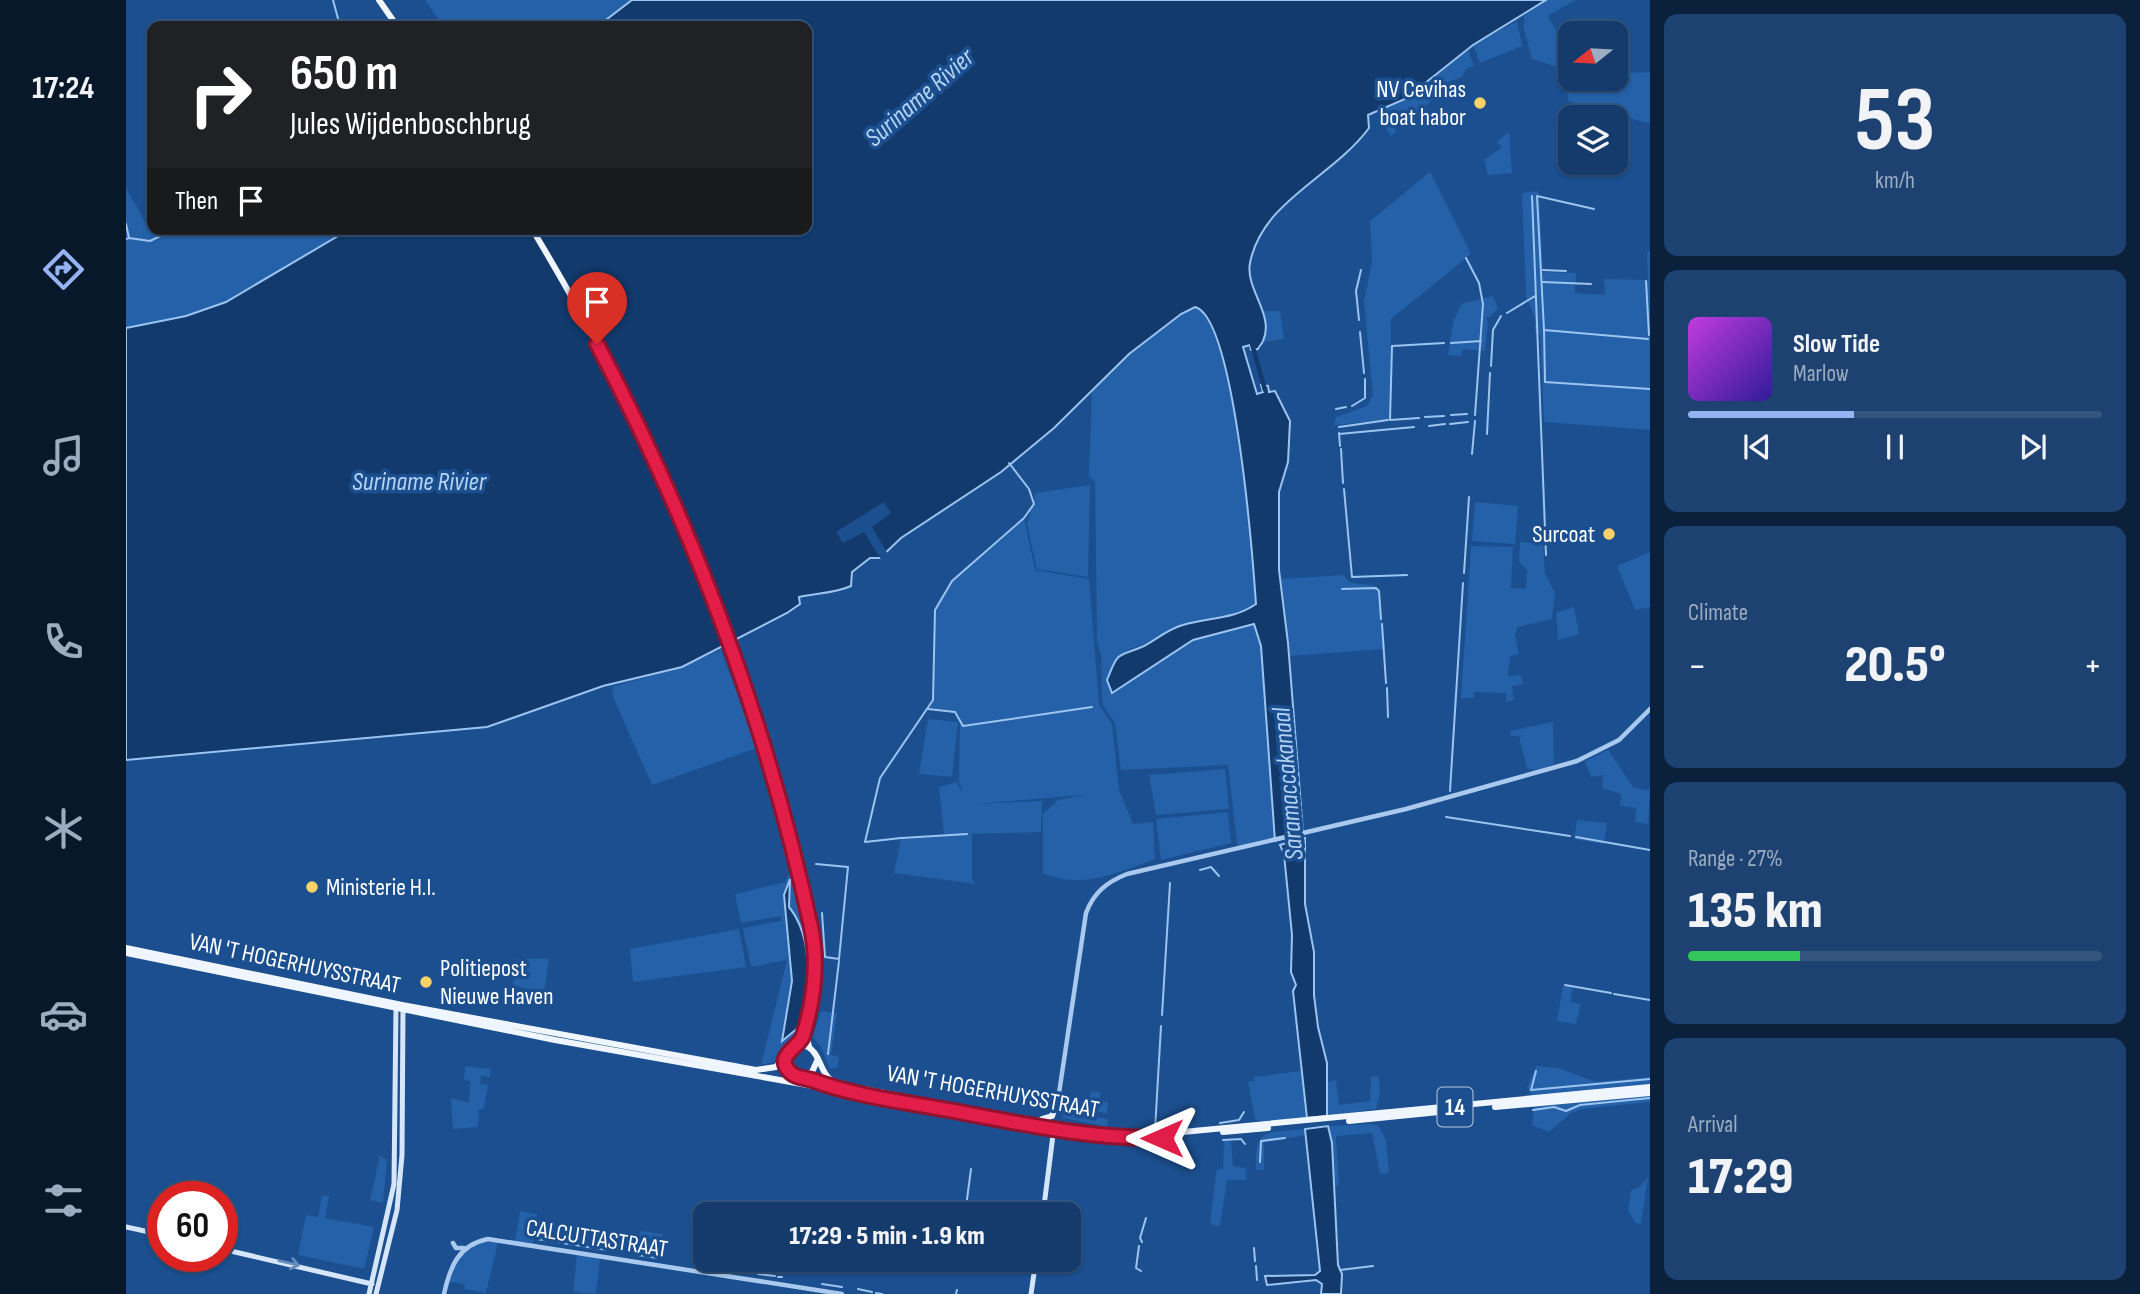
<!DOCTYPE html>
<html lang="en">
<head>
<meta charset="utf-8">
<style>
  :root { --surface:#143b6b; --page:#1d4271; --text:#f1f3f6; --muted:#9dadc1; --line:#33557e; --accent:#95b2f1 }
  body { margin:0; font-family:"Sofia Sans Condensed",sans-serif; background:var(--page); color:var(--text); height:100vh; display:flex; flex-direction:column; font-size:26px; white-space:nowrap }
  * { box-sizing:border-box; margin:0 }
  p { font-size:23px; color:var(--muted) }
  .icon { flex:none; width:38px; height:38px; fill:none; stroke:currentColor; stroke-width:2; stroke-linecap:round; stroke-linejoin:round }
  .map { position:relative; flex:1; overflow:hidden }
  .sheet { display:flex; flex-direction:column; gap:14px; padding:14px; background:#0b203b; width:490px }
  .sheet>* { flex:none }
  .banner { position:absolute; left:21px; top:21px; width:665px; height:214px; border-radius:14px; box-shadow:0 2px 5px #0004,0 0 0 2px var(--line); background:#202124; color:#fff; overflow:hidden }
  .needle { width:46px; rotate:252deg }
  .controls { position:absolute; left:1432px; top:21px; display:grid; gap:14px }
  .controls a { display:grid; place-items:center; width:70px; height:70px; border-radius:14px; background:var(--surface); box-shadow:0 2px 5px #0004,0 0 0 2px var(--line); font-size:35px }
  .speed { position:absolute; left:21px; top:1181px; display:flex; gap:14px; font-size:35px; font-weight:700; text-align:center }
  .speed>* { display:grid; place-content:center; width:91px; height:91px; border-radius:50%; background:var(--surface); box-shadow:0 2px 5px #0004,0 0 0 2px var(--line); line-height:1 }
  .speed .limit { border:10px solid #d22; background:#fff; color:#111 }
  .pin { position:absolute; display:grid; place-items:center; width:60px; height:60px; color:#fff; margin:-72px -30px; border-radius:50% 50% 50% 0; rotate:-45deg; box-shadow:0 0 7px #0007 }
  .pin .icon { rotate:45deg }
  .me { position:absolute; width:77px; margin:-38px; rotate:270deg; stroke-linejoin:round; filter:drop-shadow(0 0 5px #0008) }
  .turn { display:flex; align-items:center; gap:24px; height:147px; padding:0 28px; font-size:32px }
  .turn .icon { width:91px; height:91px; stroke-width:2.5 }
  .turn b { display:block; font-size:49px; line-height:60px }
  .then { display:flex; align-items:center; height:66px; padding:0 28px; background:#0003; gap:14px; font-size:26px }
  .big { font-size:52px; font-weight:800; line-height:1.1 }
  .sheet .widget { flex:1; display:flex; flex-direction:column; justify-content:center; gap:10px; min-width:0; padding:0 24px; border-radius:14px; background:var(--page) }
  .sheet .dial { align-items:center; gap:0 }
  .dial b { font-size:91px; line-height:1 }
  .song { display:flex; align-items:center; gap:21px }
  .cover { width:84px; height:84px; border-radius:10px; background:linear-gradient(135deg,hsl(290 70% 55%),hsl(250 70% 35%)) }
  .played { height:7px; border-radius:4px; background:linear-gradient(90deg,var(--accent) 40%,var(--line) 40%) }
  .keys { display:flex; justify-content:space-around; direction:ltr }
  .heat { display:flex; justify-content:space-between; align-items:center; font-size:38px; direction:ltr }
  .charge { height:10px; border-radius:5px; background:linear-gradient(90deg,#34c759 27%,var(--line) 0) }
  .trip { position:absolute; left:567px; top:1202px; width:388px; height:70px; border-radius:14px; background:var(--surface); box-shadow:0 2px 5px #0004,0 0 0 2px var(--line); font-weight:800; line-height:70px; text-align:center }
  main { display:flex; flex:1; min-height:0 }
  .menu { display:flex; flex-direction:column; width:126px; justify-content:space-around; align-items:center; background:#08182b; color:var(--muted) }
  .menu .icon { width:49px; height:49px }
  .menu .current { color:var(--accent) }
  .menu b { font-size:32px; color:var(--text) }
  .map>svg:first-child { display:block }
</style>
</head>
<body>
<main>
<nav class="menu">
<b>17:24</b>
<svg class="icon current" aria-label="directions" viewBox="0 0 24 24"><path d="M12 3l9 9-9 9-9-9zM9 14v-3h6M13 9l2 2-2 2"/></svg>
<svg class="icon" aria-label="music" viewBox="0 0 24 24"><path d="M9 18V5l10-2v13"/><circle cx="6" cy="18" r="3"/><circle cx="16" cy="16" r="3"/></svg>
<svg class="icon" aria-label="phone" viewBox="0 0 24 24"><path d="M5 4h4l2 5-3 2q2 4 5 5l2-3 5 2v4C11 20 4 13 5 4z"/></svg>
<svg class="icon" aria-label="climate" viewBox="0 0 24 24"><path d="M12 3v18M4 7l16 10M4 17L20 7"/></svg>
<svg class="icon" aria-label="car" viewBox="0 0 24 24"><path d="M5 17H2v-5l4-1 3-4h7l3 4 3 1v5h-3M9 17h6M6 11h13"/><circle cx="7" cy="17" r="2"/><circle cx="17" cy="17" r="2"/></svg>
<svg class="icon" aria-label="filters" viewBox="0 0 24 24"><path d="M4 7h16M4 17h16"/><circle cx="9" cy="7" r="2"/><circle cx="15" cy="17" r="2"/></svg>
</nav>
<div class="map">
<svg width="1524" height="1294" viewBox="0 0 1524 1294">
  <rect width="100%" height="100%" fill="#1b4f8f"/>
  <path fill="#2461a8" d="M 299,0 L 506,0 L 472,26 L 317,26 Z
    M 1420,0 L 1449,0 L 1422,16 L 1434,38 L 1447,30 L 1448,33 L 1444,33 L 1444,79 L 1489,79 L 1489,71 L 1500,73 L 1524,72 L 1524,122 L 1521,123 L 1442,101 L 1439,69 L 1406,59 L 1398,29 L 1398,16 Z
    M 1391,21 L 1396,46 L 1354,63 L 1347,45 Z
    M 1342,50 L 1348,66 L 1340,69 L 1336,77 L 1311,86 L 1304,78 Z
    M 1302,80 L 1313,94 L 1293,112 L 1297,118 L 1293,116 L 1288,119 L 1290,124 L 1283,129 L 1279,122 L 1269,128 L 1270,132 L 1265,136 L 1253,117 L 1258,113 L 1255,108 L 1279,99 Z
    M 1383,132 L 1386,173 L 1362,175 L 1358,160 L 1375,148 L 1371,141 Z
    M 1304,172 L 1345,254 L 1265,319 L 1264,420 L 1208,425 L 1210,417 L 1241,406 L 1247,395 L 1238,301 L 1246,262 L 1244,221 Z
    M 0,188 L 26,234 L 35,229 L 40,234 L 49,229 L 224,229 L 100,302 L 60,316 L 0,328 Z
    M 1413,191 L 1417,272 L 1450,273 L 1449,293 L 1479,295 L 1478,279 L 1522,280 L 1521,252 L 1524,251 L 1524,430 L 1418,422 L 1414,334 L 1409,333 L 1409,318 L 1400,296 L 1396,193 Z
    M 1367,296 L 1372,308 L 1364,317 L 1360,317 L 1362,322 L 1359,351 L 1337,349 L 1335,356 L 1322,355 L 1327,323 L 1335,304 Z
    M 1069,307 C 1109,317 1127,562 1130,604 C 1105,621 1082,617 1056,625 C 1036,632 1021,645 1001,650 L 1010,675 L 1067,640 L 1128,623 L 1135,646 L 1149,841 L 1112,851 L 1102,765 L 995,770 L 989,723 L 976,704 L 975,656 L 971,640 L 969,481 L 963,476 L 966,387 L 1041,323 Z
    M 1137,311 L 1154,311 L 1158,339 L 1137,342 Z
    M 964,485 L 962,577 L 911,569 L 901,524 L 910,493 Z
    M 1349,502 L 1392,506 L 1389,544 L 1346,541 Z
    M 898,518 L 909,570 L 963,579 L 973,704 L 986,724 L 993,790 L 1007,824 L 1027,822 L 1029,859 C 991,873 957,890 917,873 L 917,814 L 932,800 L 958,795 L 849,804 L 916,801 L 915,832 L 846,834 L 846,879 L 850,884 L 768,873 L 775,839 L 837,834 L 818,834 L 813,787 L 831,782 L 838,797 L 833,782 L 834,717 L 829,712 L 800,709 L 807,699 L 809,610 L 826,581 Z
    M 1394,542 L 1417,544 L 1419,573 L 1429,593 L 1426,619 L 1392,627 L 1389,634 L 1393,654 L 1384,656 L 1382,676 L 1395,675 L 1397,684 L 1386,686 L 1388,700 L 1380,702 L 1380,693 L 1348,692 L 1348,698 L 1335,698 L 1345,546 L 1387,547 L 1385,588 L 1400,589 L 1401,570 L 1393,561 Z
    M 1524,552 L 1524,607 L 1509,610 L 1491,566 Z
    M 1217,575 L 1224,583 L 1246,585 L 1253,589 L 1259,649 L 1164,656 L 1155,579 Z
    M 1448,607 L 1453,634 L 1432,640 L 1430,613 Z
    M 595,650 L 631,748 L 526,785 L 488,699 L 486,687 L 549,669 Z
    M 802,719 L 832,722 L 826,777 L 793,774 Z
    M 1427,722 L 1428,764 L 1410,770 L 1401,769 L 1393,736 L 1385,736 L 1384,731 Z
    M 1482,750 L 1508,788 L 1524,790 L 1522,824 L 1509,822 L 1510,808 L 1494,806 L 1495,794 L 1476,788 L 1477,775 L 1465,777 L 1459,761 Z
    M 1099,769 L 1103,809 L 1030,815 L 1023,775 Z
    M 1102,812 L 1105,843 L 1035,860 L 1030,819 Z
    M 1451,820 L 1481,823 L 1478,844 L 1448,839 Z
    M 667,867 C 686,930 694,971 674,1037 L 658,1045 L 648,1062 L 635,1065 L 661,960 L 625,967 L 617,928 L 655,921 L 655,916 L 615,923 L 609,894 L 659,882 Z
    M 613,929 L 620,967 L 507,982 L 504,949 Z
    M 392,958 L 423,959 L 418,993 L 387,985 Z
    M 1437,986 L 1447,987 L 1444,1002 L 1455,1004 L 1450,1024 L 1431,1021 Z
    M 695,1011 L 711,1013 L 705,1055 L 713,1057 L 712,1067 L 704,1069 L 695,1047 L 687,1037 Z
    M 339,1066 L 365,1069 L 364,1077 L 355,1076 L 354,1084 L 362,1085 L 358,1109 L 353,1109 L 352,1127 L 327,1129 L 325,1098 L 343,1103 L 344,1081 L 338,1080 Z
    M 1410,1066 L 1432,1068 L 1470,1082 L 1524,1077 L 1524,1085 L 1406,1096 L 1401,1088 Z
    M 1175,1071 L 1181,1118 L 1136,1122 L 1129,1119 L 1122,1082 L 1128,1081 L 1128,1077 Z
    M 1245,1077 L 1253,1077 L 1254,1094 L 1250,1109 L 1201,1116 L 1201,1082 L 1210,1080 L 1213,1105 L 1244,1101 Z
    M 965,1091 L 974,1092 L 973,1101 L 982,1102 L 981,1113 L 969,1112 L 969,1117 L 982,1119 L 981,1127 L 937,1118 L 937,1107 L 961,1110 Z
    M 1524,1094 L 1524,1102 L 1456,1109 L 1445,1113 L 1423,1132 L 1406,1125 L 1408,1106 Z
    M 1242,1124 L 1252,1125 L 1260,1140 L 1263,1173 L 1254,1174 L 1246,1133 L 1210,1136 L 1213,1185 L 1209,1186 L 1202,1126 Z
    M 1179,1129 L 1180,1135 L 1138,1142 L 1138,1170 L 1130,1170 C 1128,1126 1142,1133 1179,1129 Z
    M 1098,1141 L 1105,1141 L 1107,1166 L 1119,1168 L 1121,1180 L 1101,1180 L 1094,1226 L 1084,1224 L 1090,1173 L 1092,1169 L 1097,1169 Z
    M 254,1155 L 261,1161 L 257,1203 L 244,1200 Z
    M 1522,1177 L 1515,1224 L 1510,1223 L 1502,1211 L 1505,1190 L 1512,1188 Z
    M 196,1195 L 203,1196 L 199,1218 L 248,1227 L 238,1269 L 172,1255 L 180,1215 L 192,1217 Z
    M 394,1211 L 411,1214 L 407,1244 L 389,1241 Z
    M 514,1231 L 537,1234 L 534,1257 L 522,1255 L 522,1250 L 512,1253 Z
    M 356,1242 L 372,1242 L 360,1293 L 338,1289 L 339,1284 L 323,1282 C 327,1262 337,1251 356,1242 Z
    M 451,1254 L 474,1257 L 470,1294 L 447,1292 Z"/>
  <path fill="#123a6d" stroke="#9cc4f0" stroke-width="2" d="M 506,0 L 1420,0 L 1347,45 L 1279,99 L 1242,115 L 1243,128 C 1206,178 1136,201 1124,263 C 1119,289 1149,315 1137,341 C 1136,344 1133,346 1132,349 L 1125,350 L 1124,345 L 1117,347 L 1131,394 L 1137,392 L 1135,385 L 1142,386 L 1143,392 L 1149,391 L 1164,421 L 1162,462 L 1153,492 L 1153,570 L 1162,643 L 1177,832 L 1149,841 L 1135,646 L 1128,624 L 1067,640 L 986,693 L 981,680 C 993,649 991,658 1018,646 C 1031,639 1042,629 1057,625 C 1082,617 1107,620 1130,604 C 1127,561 1109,317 1069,307 L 1055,314 L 1003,354 L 928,428 L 875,472 L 775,538 L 754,558 L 744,558 L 726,572 L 725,586 C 710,593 691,593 673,597 L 674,604 L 661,613 L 556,667 L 477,686 L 361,727 L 0,760 L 0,328 L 60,316 L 100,302 L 224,229 L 681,229 L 681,26 L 472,26 Z
    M 1179,838 L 1179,904 L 1188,952 L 1188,995 L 1192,1027 L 1201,1063 L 1201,1116 L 1181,1118 L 1167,991 L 1170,985 L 1165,972 L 1166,935 L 1158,854 L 1154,845 Z
    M 664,879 L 663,907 C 689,939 683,991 672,1028 L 656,1041 L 666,981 L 658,895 Z
    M 1202,1126 L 1206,1143 L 1212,1265 L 1216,1274 L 1215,1294 L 1195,1294 L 1196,1284 L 1190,1280 L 1141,1285 L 1139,1276 L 1189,1275 L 1194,1271 L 1179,1129 Z"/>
  <path fill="#1b4f8f" d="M 758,502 L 765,513 L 746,527 L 763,556 L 756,561 L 738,532 L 717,543 L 710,532 Z"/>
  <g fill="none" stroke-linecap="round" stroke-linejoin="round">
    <path stroke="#9cc4f0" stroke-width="2" d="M 207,0 L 214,26
      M 1406,196 L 1420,555
      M 0,224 L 3,238 L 0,239
      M 3,238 L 24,241 L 49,229
      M 1340,258 L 1353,283 L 1357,304 L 1349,415
      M 1417,270 L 1440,271
      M 1520,281 L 1523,335
      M 1417,282 L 1465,284
      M 1381,313 L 1409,296
      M 1233,320 L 1230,291 L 1235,270
      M 1418,330 L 1411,196 L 1468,209
      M 1234,332 L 1238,373
      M 1522,339 L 1418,330 L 1419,379 L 1419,382 L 1524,389
      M 1325,343 L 1355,341
      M 1365,366 L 1367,330 L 1375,316
      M 1226,406 L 1239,398 L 1239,379
      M 1210,409 L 1220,407
      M 1325,415 L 1341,414
      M 1299,417 L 1318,416
      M 1293,418 L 1264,420 L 1266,346 L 1318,343
      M 1324,424 L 1342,422
      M 1303,426 L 1319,424
      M 1213,427 L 1262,420
      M 1213,433 L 1214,446
      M 1213,434 L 1288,427
      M 1361,434 L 1364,373
      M 1215,449 L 1217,483
      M 1346,454 L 1349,421
      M 1218,489 L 1226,577 L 1281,575
      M 1338,573 L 1343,497
      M 1216,589 L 1250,588 L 1253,591 L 1255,619
      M 1256,624 L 1260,683
      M 1261,688 L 1262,717
      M 802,709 L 829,712 L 837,726 L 966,707
      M 1324,791 L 1337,583
      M 1320,817 L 1444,836
      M 1450,837 L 1524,850
      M 775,838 L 739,842 L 754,778 L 807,700 L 809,610 L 826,581 L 898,518 L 908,504 L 903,489 L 883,463
      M 776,838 L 841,834
      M 690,864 L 722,867 L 713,959 L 699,957 L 696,913
      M 1074,870 L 1085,867 L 1093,876
      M 1439,985 L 1485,993
      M 1488,994 L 1524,1000
      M 1036,1015 L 1044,883
      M 702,1054 L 713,961
      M 1410,1071 L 1405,1090 L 1524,1079
      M 1407,1110 L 1428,1107 L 1440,1111 L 1454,1105 L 1524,1098
      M 1094,1123 L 1113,1120 L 1118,1112
      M 1029,1130 L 1035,1026
      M 1097,1140 L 1115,1139 L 1119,1144
      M 1134,1162 L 1135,1141 L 1159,1138
      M 840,1207 L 845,1169
      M 411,1239 L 481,1250
      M 1016,1242 L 1014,1238 L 1020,1218
      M 1013,1246 L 1010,1268 L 1015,1271
      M 1128,1248 L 1129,1261
      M 512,1255 L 531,1258
      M 1130,1266 L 1131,1280
      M 602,1269 L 627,1273
      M 1214,1270 L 1247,1266
      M 632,1274 L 649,1276
      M 652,1277 L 656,1277
      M 696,1284 L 716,1287
      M 732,1289 L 746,1292
      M 750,1293 L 756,1294
      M 830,1294 L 831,1290"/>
    <path stroke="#123a6d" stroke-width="4.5" d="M 1126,344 L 1139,390"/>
    <path stroke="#a9c9ee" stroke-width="4.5" d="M 932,1100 L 960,913 C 968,892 981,882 1001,874 L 1280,809 L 1451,761 L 1493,740 L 1524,709
      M 327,1243 L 330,1248 L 338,1248
      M 318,1294 C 324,1267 332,1245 362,1239 L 716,1294"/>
    <path stroke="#d6e6fa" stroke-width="5" d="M 917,1214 L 928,1127
      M 0,1227 L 37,1235
      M 96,1249 L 246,1284
      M 243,1294 L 268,1184 L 270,1006
      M 250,1294 L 271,1210 L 276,1155 L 277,1008
      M 905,1294 L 910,1260"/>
    <path stroke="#f0f6ff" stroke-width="6" d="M 253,0 L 271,26
      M 406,229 C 509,399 591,584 647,775 C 663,830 682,888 689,945 C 692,976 686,1009 681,1040 L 683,1046
      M 0,948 L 276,1005 L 630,1070 L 650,1067 L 665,1048 L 678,1045 C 697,1052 692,1077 712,1084 C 819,1104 928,1131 1036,1134 L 1524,1087
      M 0,953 L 429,1040 L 928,1129 L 1020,1138
      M 659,1059 L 662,1069 L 673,1076 L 686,1072 L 691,1061
      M 1369,1107 L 1524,1093
      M 916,1119 L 926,1116 L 932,1099
      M 1223,1121 L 1313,1112
      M 1097,1132 L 1142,1128"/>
  </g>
  <defs><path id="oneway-shaft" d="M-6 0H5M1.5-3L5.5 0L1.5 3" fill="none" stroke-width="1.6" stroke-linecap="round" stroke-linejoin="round" transform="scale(1.75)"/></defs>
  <use stroke="#668bba" href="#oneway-shaft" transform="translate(163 1263) rotate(13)"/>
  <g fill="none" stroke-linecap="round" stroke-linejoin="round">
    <defs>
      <path id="route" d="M 471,344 C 568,528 641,724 685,927 C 693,964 688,1000 677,1036 C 673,1048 647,1056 665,1073 C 670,1078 680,1078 686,1080 C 732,1097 781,1102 828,1111 C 897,1124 965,1139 1036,1138"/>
    </defs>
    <use href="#route" stroke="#92132f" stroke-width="18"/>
    <use href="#route" stroke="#e11d48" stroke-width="12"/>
  </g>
  <g fill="#ffd166" stroke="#1b4f8f" stroke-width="2.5">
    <circle cx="1354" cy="103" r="7"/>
    <circle cx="1483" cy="534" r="7"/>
    <circle cx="186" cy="887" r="7"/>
    <circle cx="300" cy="982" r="7"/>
  </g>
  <g text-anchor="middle" stroke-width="7" stroke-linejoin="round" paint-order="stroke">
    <rect fill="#1b4f8f" stroke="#bbcadd" stroke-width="2" x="1311.5" y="1087.5" width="35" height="39" rx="5"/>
    <g font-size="23" font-weight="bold" fill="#fff">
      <text x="1329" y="1115">14</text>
    </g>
    <g font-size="24" fill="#fff" stroke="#1b4f8f" text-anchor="end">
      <text x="1340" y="97">NV Cevihas<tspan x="1340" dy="28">boat habor</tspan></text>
      <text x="1469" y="542">Surcoat</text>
      <text x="200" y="895" text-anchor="start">Ministerie H.I.</text>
      <text x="314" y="976" text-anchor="start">Politiepost<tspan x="314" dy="28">Nieuwe Haven</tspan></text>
    </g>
    <g font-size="24" fill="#fff" stroke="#1b4f8f">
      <text transform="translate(169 963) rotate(12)" y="8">VAN 'T HOGERHUYSSTRAAT</text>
      <text transform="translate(867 1091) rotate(10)" y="8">VAN 'T HOGERHUYSSTRAAT</text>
      <text transform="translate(471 1238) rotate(9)" y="8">CALCUTTASTRAAT</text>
    </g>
    <g font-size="26" font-style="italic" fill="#b5d3f5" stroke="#1b4f8f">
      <text transform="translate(793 97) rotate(-41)" y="9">Suriname Rivier</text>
      <text x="293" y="490">Suriname Rivier</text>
      <text transform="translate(1161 784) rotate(-95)" y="9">Saramaccakanaal</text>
    </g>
  </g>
</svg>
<div class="controls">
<a><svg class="needle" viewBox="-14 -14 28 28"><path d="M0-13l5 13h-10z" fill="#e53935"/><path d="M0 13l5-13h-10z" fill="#9dadc1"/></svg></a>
<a><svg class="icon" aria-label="layers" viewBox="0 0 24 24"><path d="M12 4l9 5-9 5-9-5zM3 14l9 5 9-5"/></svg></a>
</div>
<div class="speed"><div class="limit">60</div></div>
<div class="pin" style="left:471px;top:344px;background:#d93025"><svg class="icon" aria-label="arrive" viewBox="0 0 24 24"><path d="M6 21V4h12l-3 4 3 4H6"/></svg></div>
<svg class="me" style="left:1036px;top:1138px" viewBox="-20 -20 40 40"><path d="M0-17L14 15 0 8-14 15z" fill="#e11d48" stroke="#fff" stroke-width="4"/></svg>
<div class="trip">17:29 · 5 min · 1.9 km</div>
<div class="banner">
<div class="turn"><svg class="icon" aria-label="right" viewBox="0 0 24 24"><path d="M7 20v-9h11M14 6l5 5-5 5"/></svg><div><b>650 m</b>Jules Wijdenboschbrug</div></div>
<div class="then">Then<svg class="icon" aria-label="arrive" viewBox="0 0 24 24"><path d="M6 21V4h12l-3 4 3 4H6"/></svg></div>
</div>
</div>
<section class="sheet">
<div class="widget dial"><b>53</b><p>km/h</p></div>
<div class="widget">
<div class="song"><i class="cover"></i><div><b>Slow Tide</b><p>Marlow</p></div></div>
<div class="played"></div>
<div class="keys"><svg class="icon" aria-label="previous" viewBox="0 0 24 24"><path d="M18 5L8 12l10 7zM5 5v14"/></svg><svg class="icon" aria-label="pause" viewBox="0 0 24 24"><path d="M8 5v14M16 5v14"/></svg><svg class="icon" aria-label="next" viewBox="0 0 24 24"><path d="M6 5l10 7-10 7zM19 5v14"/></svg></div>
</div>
<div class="widget"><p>Climate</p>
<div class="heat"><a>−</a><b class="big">20.5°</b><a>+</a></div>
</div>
<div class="widget"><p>Range · 27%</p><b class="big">135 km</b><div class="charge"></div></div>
<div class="widget"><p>Arrival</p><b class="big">17:29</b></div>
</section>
</main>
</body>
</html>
